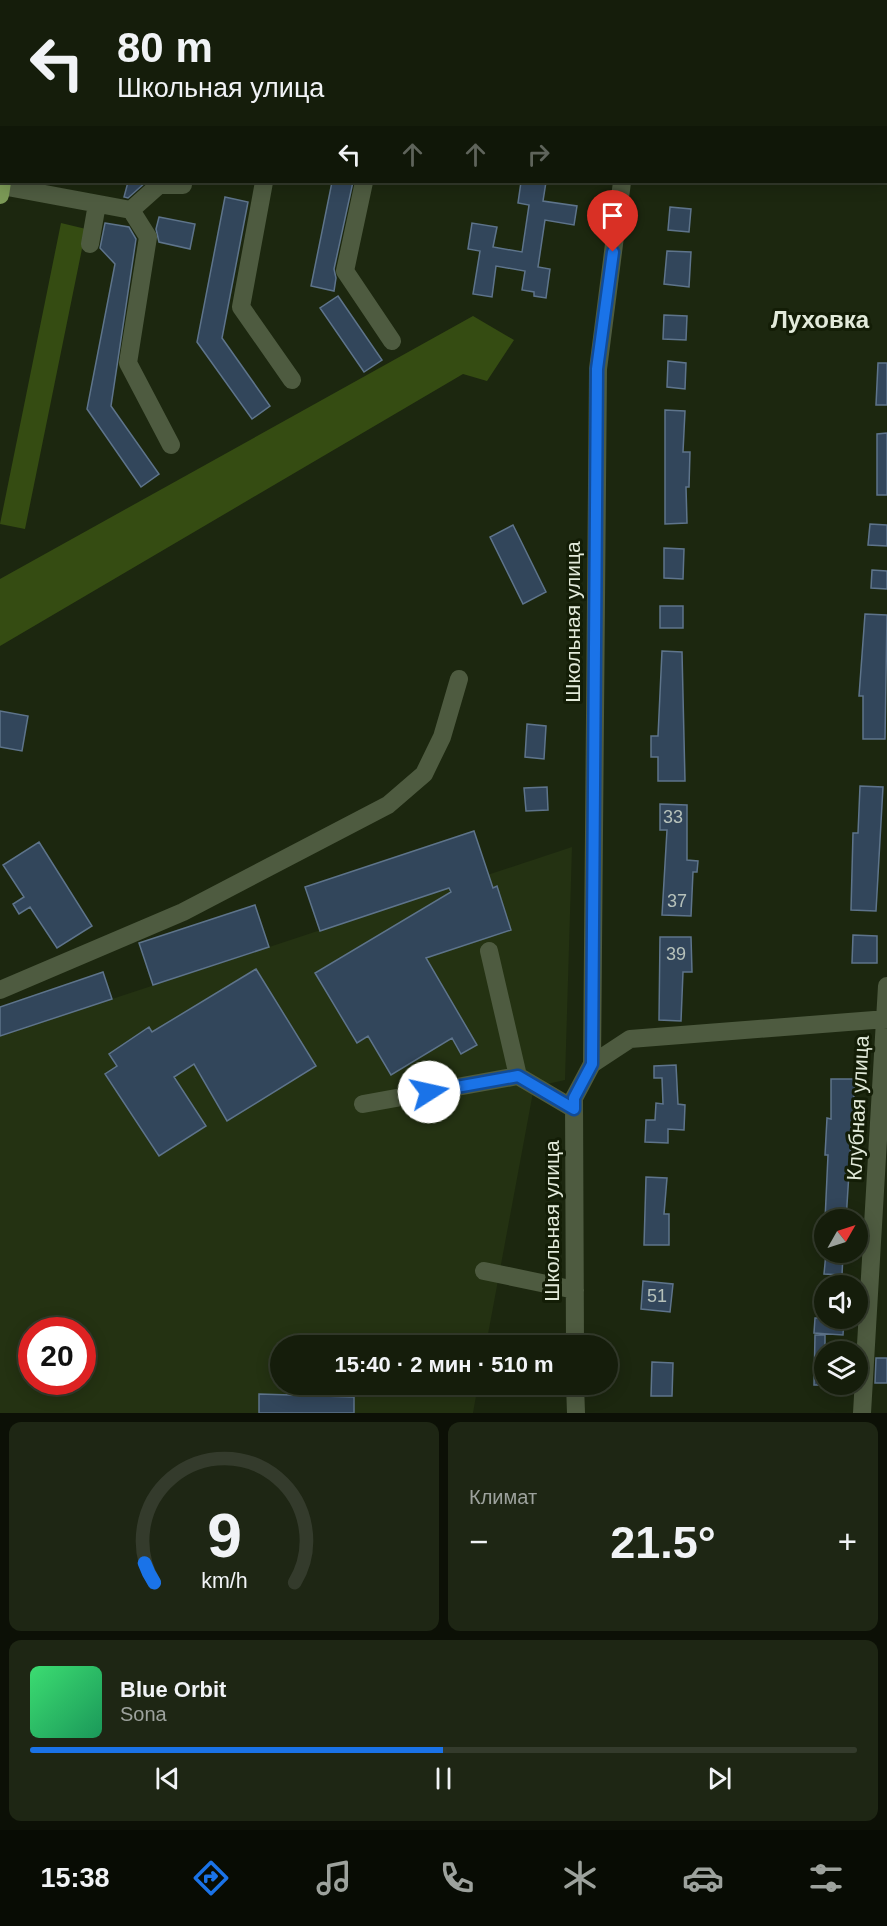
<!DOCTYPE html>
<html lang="ru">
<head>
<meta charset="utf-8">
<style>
  :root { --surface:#151d0b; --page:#1e2614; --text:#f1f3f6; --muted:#9da29d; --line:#343b2c; --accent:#1a73e8 }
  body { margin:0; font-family:Arial,sans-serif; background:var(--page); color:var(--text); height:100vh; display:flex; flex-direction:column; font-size:22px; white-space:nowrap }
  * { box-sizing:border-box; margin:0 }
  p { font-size:20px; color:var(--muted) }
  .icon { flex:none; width:33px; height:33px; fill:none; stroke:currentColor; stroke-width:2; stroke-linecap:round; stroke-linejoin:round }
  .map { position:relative; height:1413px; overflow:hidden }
  .side { display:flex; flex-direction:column; gap:9px; padding:9px; background:#0c1006; flex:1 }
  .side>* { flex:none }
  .hud { position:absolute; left:0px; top:0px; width:888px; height:183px; box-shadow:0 3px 15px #0003,0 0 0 2px var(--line); background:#151d0b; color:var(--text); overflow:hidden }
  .needle { width:39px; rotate:51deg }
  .buttons { position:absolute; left:814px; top:1209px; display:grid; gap:12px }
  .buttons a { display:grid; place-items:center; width:54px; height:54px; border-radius:50%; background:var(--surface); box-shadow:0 3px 15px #0003,0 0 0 2px var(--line); font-size:30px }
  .speed { position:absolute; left:18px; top:1317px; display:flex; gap:12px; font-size:30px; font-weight:700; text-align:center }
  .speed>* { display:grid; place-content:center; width:78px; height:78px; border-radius:50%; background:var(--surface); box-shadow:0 3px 15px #0003,0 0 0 2px var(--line); line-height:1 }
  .speed .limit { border:9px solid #d22; background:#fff; color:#111 }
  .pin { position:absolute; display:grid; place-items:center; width:51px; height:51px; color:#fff; margin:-62px -26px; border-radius:50% 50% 50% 0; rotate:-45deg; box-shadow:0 0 6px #0007 }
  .pin .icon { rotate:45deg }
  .me { position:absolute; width:66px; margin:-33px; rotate:80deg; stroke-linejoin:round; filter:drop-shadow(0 0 4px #0008) }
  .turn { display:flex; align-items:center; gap:21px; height:126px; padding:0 18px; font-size:27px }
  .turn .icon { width:78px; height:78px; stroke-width:2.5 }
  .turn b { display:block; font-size:42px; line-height:51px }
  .lanes { display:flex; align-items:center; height:57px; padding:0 18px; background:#0003; justify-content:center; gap:30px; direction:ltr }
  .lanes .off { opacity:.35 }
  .big { font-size:45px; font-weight:700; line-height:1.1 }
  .side .card { flex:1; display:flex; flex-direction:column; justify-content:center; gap:9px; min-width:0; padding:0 21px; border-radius:12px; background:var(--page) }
  .side .dial { align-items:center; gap:0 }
  .dial svg { height:156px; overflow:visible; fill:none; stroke:var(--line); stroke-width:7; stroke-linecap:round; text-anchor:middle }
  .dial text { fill:var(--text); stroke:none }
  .song { display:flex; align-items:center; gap:18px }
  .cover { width:72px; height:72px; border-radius:9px; background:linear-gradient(135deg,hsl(140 70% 55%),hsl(150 70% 35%)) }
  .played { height:6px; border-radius:3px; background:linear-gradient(90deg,var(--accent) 50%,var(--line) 50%) }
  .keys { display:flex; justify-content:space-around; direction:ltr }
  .heat { display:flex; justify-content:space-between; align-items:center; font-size:33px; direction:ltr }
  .side .tiles { flex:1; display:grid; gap:9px; grid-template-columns:1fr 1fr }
  .card:last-child { grid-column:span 2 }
  .trip { position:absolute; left:270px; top:1335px; width:348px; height:60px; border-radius:30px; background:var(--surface); box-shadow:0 3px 15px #0003,0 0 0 2px var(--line); font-weight:700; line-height:60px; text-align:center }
  .tabs { display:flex; height:96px; justify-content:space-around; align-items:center; background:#080c04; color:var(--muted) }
  .tabs .icon { width:42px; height:42px }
  .tabs .current { color:var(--accent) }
  .tabs b { font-size:27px; color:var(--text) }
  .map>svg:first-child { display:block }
</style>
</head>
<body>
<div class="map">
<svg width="887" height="1413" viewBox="0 0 887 1413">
  <rect width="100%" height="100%" fill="#1c270f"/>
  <path fill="#243212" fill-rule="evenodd" d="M 756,0 L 887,0 L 887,130 L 886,2 Z
    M 572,847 L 565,1080 L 534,1087 L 486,1345 L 280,1346 L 280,1384 L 478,1385 L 473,1413 L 0,1413 L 0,1036 ZM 32,1330 L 82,1330 L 82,1382 L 32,1382 Z"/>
  <path fill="#354c12" d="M 61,223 L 86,229 L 25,529 L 0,524 Z
    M 473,316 L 514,340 L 487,381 L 463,374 L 0,646 L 0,579 Z"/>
  <path fill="#32465b" stroke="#5e748b" stroke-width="1.5" d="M 128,182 L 146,182 L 128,198 L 124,197 Z
    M 332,182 L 353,182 L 334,269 L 336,278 L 334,291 L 311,286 Z
    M 521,182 L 546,182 L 543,201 L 577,206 L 574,225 L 545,220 L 538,267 L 550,269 L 546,298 L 534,296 L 534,292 L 522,290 L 525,271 L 496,266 L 492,297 L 473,294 L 480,251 L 468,249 L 472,223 L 497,227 L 493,247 L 522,252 L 529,205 L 518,203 Z
    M 225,197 L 248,202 L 222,338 L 270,406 L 252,419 L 197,342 Z
    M 670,207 L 691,209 L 689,232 L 668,230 Z
    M 159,217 L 195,224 L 190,249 L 159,242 L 156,229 Z
    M 105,223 L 129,227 L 136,239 L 111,406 L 159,474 L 141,487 L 87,409 L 115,264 L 100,248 Z
    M 667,251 L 691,252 L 689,287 L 664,284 Z
    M 338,296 L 382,360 L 364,372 L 320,308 Z
    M 664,315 L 687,316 L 686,340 L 663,339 Z
    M 668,361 L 686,363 L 685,389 L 667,387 Z
    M 878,363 L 887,363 L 887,405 L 876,405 Z
    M 665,410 L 685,411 L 683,452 L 690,452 L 689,487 L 686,487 L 687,523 L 665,524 Z
    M 887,433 L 887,495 L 877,495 L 877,434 Z
    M 870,524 L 887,525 L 887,546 L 868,545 Z
    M 513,525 L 546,592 L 523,604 L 490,537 Z
    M 664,548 L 684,549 L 683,579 L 664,578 Z
    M 872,570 L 887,571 L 887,589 L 871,588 Z
    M 660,606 L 683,606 L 683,628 L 660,628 Z
    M 865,614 L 887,615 L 885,739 L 863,739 L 863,696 L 859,696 Z
    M 662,651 L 682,652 L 685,781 L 658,781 L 658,757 L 651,757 L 651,736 L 658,736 Z
    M 0,711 L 28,716 L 22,751 L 0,747 Z
    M 527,724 L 546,726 L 544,759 L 525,757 Z
    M 860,786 L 883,787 L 876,911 L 851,910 L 853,833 L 858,833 Z
    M 547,787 L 548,810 L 526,811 L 524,788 Z
    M 660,804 L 687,805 L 687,860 L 698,861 L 697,872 L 693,872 L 691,916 L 662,915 L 667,830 L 660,830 Z
    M 474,831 L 493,888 L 497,886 L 511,930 L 426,958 L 477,1045 L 461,1054 L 452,1038 L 391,1075 L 368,1036 L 357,1043 L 315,973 L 451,892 L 449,888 L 320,931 L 305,887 Z
    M 39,842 L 92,926 L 57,948 L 30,907 L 19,914 L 13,904 L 24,897 L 3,865 Z
    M 255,905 L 269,947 L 153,985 L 139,943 Z
    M 853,935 L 877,936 L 877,963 L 852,963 Z
    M 660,937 L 691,937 L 692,972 L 683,972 L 681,1021 L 659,1020 Z
    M 256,969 L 316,1066 L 227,1121 L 194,1064 L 174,1077 L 206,1126 L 159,1156 L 105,1074 L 117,1066 L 109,1054 L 149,1027 L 152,1032 Z
    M 103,972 L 112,999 L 0,1036 L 0,1007 Z
    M 676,1065 L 678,1104 L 685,1105 L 684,1130 L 668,1129 L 668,1143 L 645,1142 L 646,1120 L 655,1120 L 656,1103 L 663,1104 L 662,1078 L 654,1078 L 654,1066 Z
    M 831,1079 L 855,1079 L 846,1220 L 825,1220 L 828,1155 L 825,1155 L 827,1118 L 831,1119 Z
    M 646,1177 L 667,1178 L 664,1214 L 669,1214 L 669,1245 L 644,1245 Z
    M 826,1253 L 843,1255 L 842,1275 L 824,1274 Z
    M 643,1281 L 673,1284 L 670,1312 L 641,1309 Z
    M 815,1318 L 844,1318 L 843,1335 L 814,1333 Z
    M 815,1335 L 825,1335 L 825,1385 L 814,1385 Z
    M 876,1358 L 887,1358 L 887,1383 L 875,1383 Z
    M 652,1362 L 673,1363 L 672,1396 L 651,1396 Z
    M 259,1394 L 354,1397 L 354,1413 L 259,1413 Z"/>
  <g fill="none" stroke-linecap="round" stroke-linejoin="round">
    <path stroke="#4e5b40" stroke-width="18" d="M 357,0 L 365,2
      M 239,2 L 239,0
      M 647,2 L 647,0
      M 886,15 L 887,10
      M 0,78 L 2,78
      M 886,140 L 887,140
      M 264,182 L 241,307 L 292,380
      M 364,182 L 345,271 L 392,341
      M 2,186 L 131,210
      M 90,244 L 97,204
      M 171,445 L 128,363 L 148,237 L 131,210 L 159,185 L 183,185
      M 489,951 L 518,1076 L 574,1109
      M 0,990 L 183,912 L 388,805 L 424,774 L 442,737 L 459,679
      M 592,1064 L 598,369 L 622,182
      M 363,1104 L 518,1076
      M 484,1271 L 575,1290
      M 575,1346 L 574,1098 L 592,1064 L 630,1039 L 887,1019
      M 575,1384 L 576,1413
      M 862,1413 L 887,986"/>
    <path stroke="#7b9956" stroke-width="18" d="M 35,2 L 35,0
      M 0,195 L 2,182"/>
  </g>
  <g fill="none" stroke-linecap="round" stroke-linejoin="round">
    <defs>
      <path id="route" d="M 429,1092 L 518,1076 L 574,1109 L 574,1098 L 592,1064 L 597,369 L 613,252"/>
    </defs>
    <use href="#route" stroke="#114b97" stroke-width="15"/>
    <use href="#route" stroke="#1a73e8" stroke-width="10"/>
  </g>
  <g text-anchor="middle" stroke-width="6" stroke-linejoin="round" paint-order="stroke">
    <g font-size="18" fill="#b6c1ba">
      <text x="673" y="823">33</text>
      <text x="677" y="907">37</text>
      <text x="676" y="960">39</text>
      <text x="657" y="1302">51</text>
    </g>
    <g font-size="21" fill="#e2eada" stroke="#131d06">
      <text transform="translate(573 622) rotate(-90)" y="7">Школьная улица</text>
      <text transform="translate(858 1108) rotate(-87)" y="7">Клубная улица</text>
      <text transform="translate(552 1221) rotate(-90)" y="7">Школьная улица</text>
    </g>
    <g font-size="24" font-weight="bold" fill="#e2eada" stroke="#131d06">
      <text x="820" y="328">Луховка</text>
    </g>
  </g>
</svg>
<div class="buttons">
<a><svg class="needle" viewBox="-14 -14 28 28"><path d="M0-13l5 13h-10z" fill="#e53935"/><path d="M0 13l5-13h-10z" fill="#9da29d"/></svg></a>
<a><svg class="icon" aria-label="sound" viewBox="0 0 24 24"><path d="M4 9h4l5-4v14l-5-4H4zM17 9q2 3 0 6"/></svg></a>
<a><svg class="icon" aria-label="layers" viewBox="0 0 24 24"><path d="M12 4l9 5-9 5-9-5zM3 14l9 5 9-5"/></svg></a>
</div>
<div class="speed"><div class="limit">20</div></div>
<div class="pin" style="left:613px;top:252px;background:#d93025"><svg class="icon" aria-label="arrive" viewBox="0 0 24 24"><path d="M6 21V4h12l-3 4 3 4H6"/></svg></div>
<svg class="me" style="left:429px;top:1092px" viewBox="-20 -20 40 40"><circle r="19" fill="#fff"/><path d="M0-13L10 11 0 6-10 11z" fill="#1a73e8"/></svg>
<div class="trip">15:40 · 2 мин · 510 m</div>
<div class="hud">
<div class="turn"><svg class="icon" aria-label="left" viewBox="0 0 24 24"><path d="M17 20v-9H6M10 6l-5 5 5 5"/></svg><div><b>80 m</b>Школьная улица</div></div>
<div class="lanes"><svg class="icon" aria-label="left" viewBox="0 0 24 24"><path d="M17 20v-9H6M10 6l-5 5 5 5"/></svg><svg class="icon off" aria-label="ahead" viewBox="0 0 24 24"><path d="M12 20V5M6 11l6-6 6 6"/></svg><svg class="icon off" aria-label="ahead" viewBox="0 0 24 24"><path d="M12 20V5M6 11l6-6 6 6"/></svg><svg class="icon off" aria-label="right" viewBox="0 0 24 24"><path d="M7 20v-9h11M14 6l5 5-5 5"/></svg></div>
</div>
</div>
<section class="side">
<div class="tiles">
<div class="card dial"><svg viewBox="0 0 100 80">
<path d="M14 69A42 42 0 1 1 86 69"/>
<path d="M14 69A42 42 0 0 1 9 59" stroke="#1a73e8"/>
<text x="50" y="56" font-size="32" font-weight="700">9</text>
<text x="50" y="72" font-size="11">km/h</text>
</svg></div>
<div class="card"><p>Климат</p>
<div class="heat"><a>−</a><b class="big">21.5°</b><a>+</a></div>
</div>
<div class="card">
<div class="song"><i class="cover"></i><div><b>Blue Orbit</b><p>Sona</p></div></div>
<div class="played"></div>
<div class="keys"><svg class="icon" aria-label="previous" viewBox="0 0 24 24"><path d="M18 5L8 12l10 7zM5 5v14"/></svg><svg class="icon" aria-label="pause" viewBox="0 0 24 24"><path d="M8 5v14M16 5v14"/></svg><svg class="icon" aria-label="next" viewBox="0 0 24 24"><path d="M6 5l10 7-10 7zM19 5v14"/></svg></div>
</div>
</div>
</section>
<nav class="tabs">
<b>15:38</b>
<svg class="icon current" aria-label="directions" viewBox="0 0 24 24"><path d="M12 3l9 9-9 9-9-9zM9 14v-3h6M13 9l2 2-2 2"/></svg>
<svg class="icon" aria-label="music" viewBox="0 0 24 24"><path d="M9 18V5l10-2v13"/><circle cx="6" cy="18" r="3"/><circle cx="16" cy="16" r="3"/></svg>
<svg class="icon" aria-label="phone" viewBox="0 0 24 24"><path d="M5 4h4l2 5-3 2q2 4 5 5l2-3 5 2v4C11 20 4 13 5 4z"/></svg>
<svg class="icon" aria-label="climate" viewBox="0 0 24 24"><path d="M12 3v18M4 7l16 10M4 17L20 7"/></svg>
<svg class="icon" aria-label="car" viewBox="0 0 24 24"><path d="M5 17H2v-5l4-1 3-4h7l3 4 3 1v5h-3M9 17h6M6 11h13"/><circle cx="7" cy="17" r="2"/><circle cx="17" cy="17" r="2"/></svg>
<svg class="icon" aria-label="filters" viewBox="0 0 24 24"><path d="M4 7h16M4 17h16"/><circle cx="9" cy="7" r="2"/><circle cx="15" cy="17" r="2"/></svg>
</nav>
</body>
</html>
